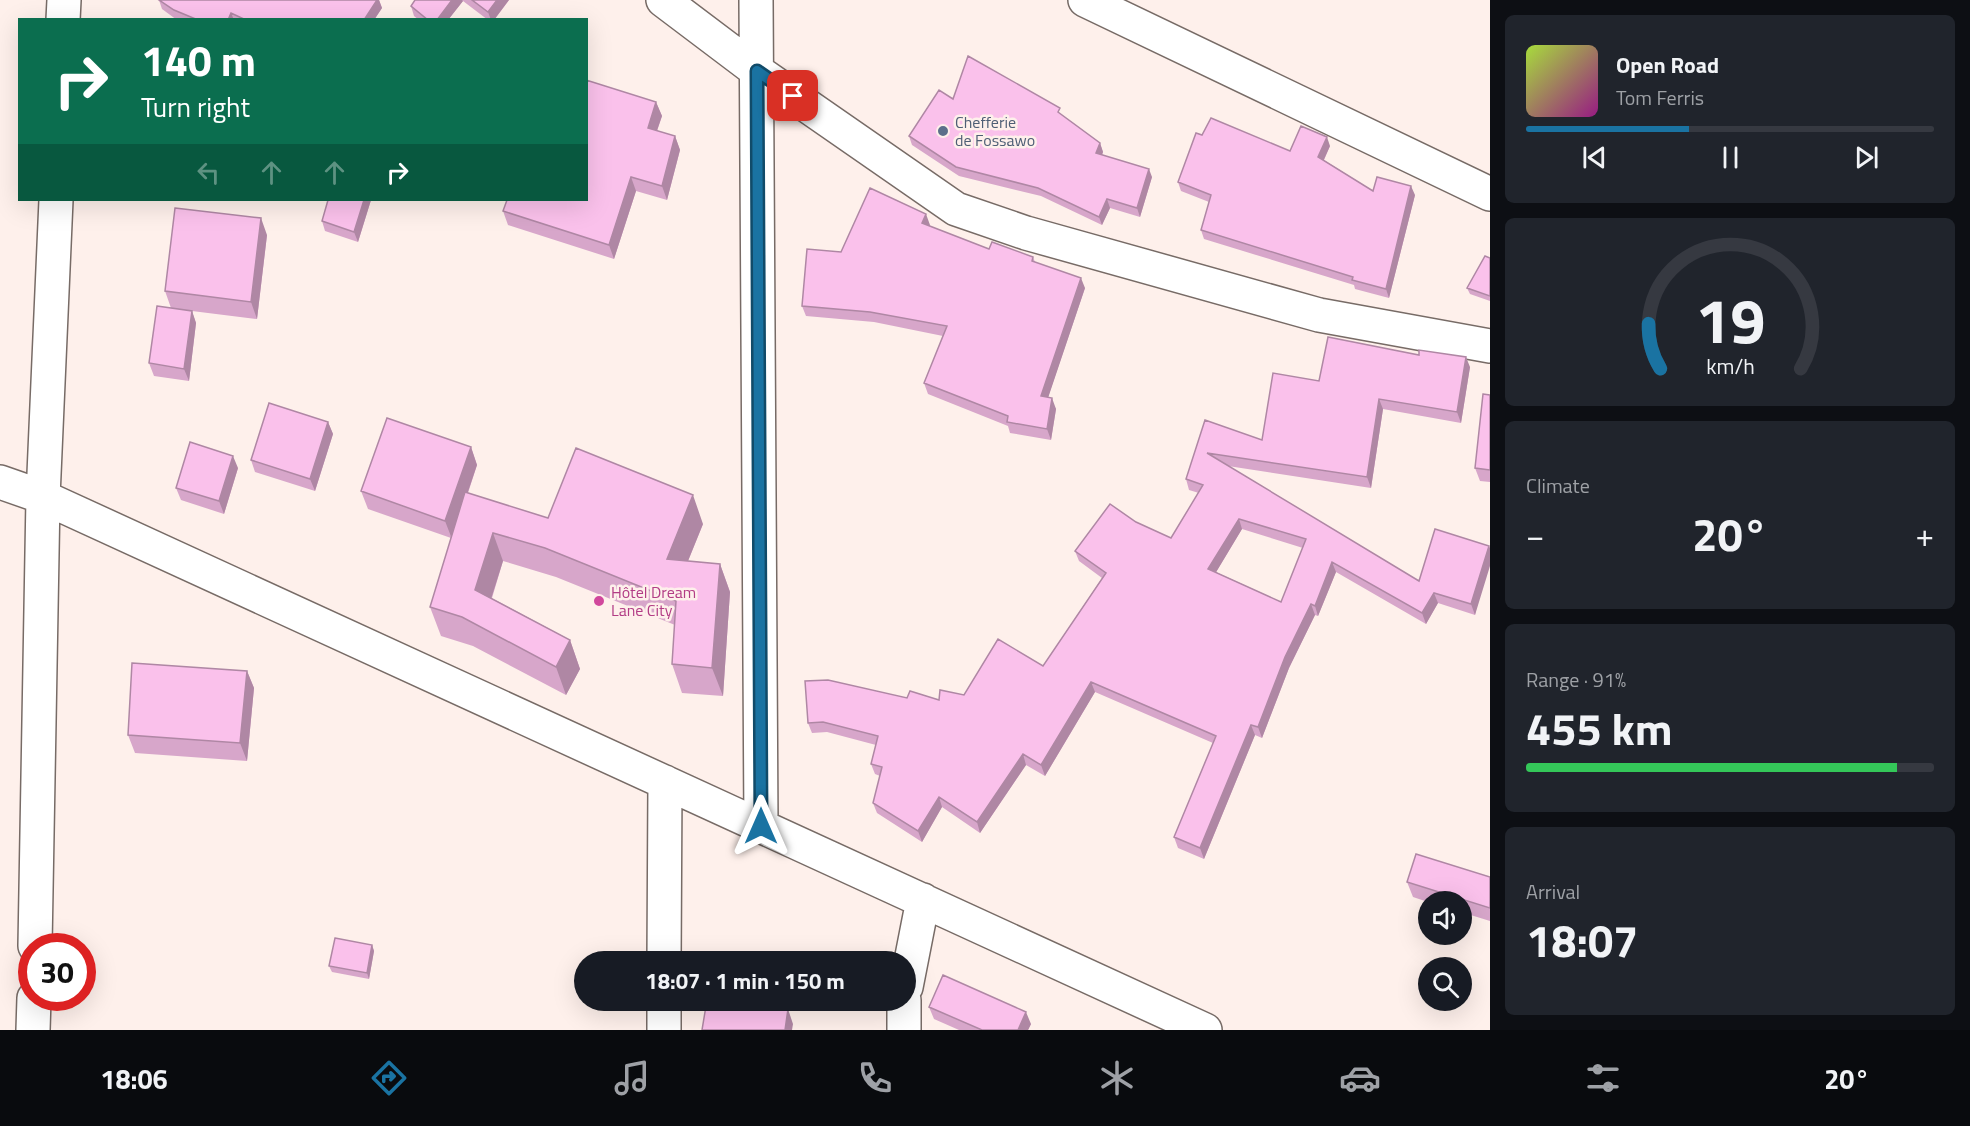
<!DOCTYPE html>
<html lang="en">
<head>
<meta charset="utf-8">
<style>
  :root { --surface:#171b24; --page:#20242c; --text:#f1f3f6; --muted:#9ea1a6; --line:#363941; --accent:#1a73a2 }
  body { margin:0; font-family:"Titillium Web",sans-serif; background:var(--page); color:var(--text); height:100vh; display:flex; flex-direction:column; font-size:22px; white-space:nowrap }
  * { box-sizing:border-box; margin:0 }
  p { font-size:20px; color:var(--muted) }
  .icon { flex:none; width:33px; height:33px; fill:none; stroke:currentColor; stroke-width:2; stroke-linecap:round; stroke-linejoin:round }
  .map { position:relative; flex:1; overflow:hidden }
  .sheet { display:flex; flex-direction:column; gap:15px; padding:15px; background:#0d0f14; width:480px }
  .sheet>* { flex:none }
  .guide { position:absolute; left:18px; top:18px; width:570px; height:183px; border-radius:0px; box-shadow:0 6px 24px #0002; background:#0b6e4f; color:#fff; overflow:hidden }
  .controls { position:absolute; left:1418px; top:891px; display:grid; gap:12px }
  .controls a { display:grid; place-items:center; width:54px; height:54px; border-radius:50%; background:var(--surface); box-shadow:0 6px 24px #0002; font-size:30px }
  .speed { position:absolute; left:18px; top:933px; display:flex; gap:12px; font-size:30px; font-weight:700; text-align:center }
  .speed>* { display:grid; place-content:center; width:78px; height:78px; border-radius:50%; background:var(--surface); box-shadow:0 6px 24px #0002; line-height:1 }
  .speed .limit { border:9px solid #d22; background:#fff; color:#111 }
  .pin { position:absolute; display:grid; place-items:center; width:51px; height:51px; color:#fff; margin:-26px; border-radius:12px; box-shadow:0 3px 9px #0006 }
  .me { position:absolute; width:66px; margin:-33px; rotate:0deg; stroke-linejoin:round; filter:drop-shadow(0 0 4px #0008) }
  .turn { display:flex; align-items:center; gap:21px; height:126px; padding:0 24px; font-size:27px }
  .turn .icon { width:78px; height:78px; stroke-width:2.5 }
  .turn b { display:block; font-size:42px; line-height:51px }
  .lanes { display:flex; align-items:center; height:57px; padding:0 24px; background:#0003; justify-content:center; gap:30px; direction:ltr }
  .lanes .off { opacity:.35 }
  .big { font-size:45px; font-weight:700; line-height:1.1 }
  .sheet .tile { flex:1; display:flex; flex-direction:column; justify-content:center; gap:9px; min-width:0; padding:0 21px; border-radius:9px; background:var(--page) }
  .sheet .dial { align-items:center; gap:0 }
  .dial svg { height:156px; overflow:visible; fill:none; stroke:var(--line); stroke-width:7; stroke-linecap:round; text-anchor:middle }
  .dial text { fill:var(--text); stroke:none }
  .song { display:flex; align-items:center; gap:18px }
  .cover { width:72px; height:72px; border-radius:9px; background:linear-gradient(135deg,hsl(80 70% 55%),hsl(310 70% 35%)) }
  .played { height:6px; border-radius:3px; background:linear-gradient(90deg,var(--accent) 40%,var(--line) 40%) }
  .keys { display:flex; justify-content:space-around; direction:ltr }
  .heat { display:flex; justify-content:space-between; align-items:center; font-size:33px; direction:ltr }
  .charge { height:9px; border-radius:4px; background:linear-gradient(90deg,#34c759 91%,var(--line) 0) }
  .trip { position:absolute; left:574px; top:951px; width:342px; height:60px; border-radius:30px; background:var(--surface); box-shadow:0 6px 24px #0002; font-weight:700; line-height:60px; text-align:center }
  .tabs { display:flex; height:96px; justify-content:space-around; align-items:center; background:#090b0e; color:var(--muted) }
  .tabs .icon { width:42px; height:42px }
  .tabs .active { color:var(--accent) }
  .tabs b { font-size:27px; color:var(--text) }
  main { display:flex; flex:1; min-height:0 }
  .map>svg:first-child { display:block }
</style>
</head>
<body>
<main>
<div class="map">
<svg width="1490" height="1030" viewBox="0 0 1490 1030">
  <rect width="100%" height="100%" fill="#fef0eb"/>
  <g fill="none" stroke-linecap="round" stroke-linejoin="round">
    <defs>
      <path id="minor" d="M 663,0 L 757,71 L 956,209 L 1026,233 L 1319,315 L 1490,346
        M 756,0 L 761,826
        M 1085,0 L 1490,194
        M 63,20 L 64,0
        M 0,482 L 43,497 L 1205,1030
        M 35,946 L 43,497 L 56,200
        M 664,962 L 665,782
        M 906,987 L 923,900
        M 904,1000 L 904,1030
        M 33,1030 L 34,998
        M 664,1030 L 664,1000"/>
    </defs>
    <use href="#minor" stroke="#776b66" stroke-width="36"/>
    <use href="#minor" stroke="#fff" stroke-width="33"/>
  </g>
  <path fill="#d7a6ca" fill-rule="evenodd" d="M 159,0 L 379,0 L 382,8 L 374,20 L 177,20 L 162,9 Z
    M 415,0 L 509,0 L 494,20 L 488,20 L 463,1 L 448,20 L 419,20 L 414,16 L 411,6 Z
    M 953,99 L 1063,116 L 1100,143 L 1103,152 L 1102,155 L 1152,177 L 1140,217 L 1110,208 L 1102,225 L 1041,196 L 959,176 L 912,145 L 909,136 Z
    M 656,102 L 662,116 L 657,131 L 675,136 L 680,150 L 667,200 L 636,191 L 614,259 L 508,225 L 503,211 Z
    M 1202,135 L 1290,151 L 1330,146 L 1324,160 L 1373,191 L 1415,195 L 1389,298 L 1355,289 L 1354,285 L 1204,239 L 1201,230 L 1209,202 L 1181,191 L 1178,182 Z
    M 371,200 L 358,242 L 325,231 L 322,221 Z
    M 930,225 L 930,226 L 989,249 L 1033,257 L 1035,262 L 1085,288 L 1048,397 L 1056,409 L 1051,440 L 1010,433 L 1008,426 L 928,394 L 924,383 L 943,336 L 874,322 L 806,316 L 802,306 L 841,252 Z
    M 267,235 L 257,319 L 192,311 L 196,323 L 189,381 L 154,376 L 149,363 L 171,308 L 165,291 Z
    M 1490,258 L 1490,301 L 1470,294 L 1467,288 Z
    M 1470,367 L 1461,423 L 1383,409 L 1371,488 L 1228,466 L 1419,581 L 1489,546 L 1475,615 L 1438,603 L 1426,624 L 1336,572 L 1318,616 L 1315,615 L 1289,668 L 1262,738 L 1255,735 L 1204,859 L 1178,848 L 1174,837 L 1213,743 L 1095,692 L 1045,776 L 1026,765 L 980,833 L 942,807 L 922,842 L 877,813 L 873,803 L 880,776 L 875,774 L 871,764 L 876,745 L 827,732 L 812,733 L 808,723 L 907,698 L 939,700 L 964,695 L 1043,666 L 1102,578 L 1079,561 L 1075,551 L 1136,522 L 1171,538 L 1199,493 L 1189,490 L 1186,479 L 1205,420 L 1262,440 L 1319,381 ZM 1242,529 L 1303,548 L 1281,602 L 1216,572 Z
    M 1490,395 L 1490,482 L 1480,481 L 1475,468 Z
    M 328,422 L 333,434 L 315,491 L 255,472 L 251,460 Z
    M 471,447 L 477,465 L 468,493 L 548,518 L 703,524 L 688,561 L 720,564 L 730,592 L 723,696 L 682,693 L 672,664 L 675,625 L 556,577 L 503,561 L 492,598 L 570,640 L 580,669 L 566,695 L 473,646 L 441,636 L 430,607 L 451,538 L 368,509 L 361,491 Z
    M 238,468 L 224,514 L 181,500 L 176,488 Z
    M 247,671 L 254,688 L 247,761 L 135,753 L 128,735 Z
    M 1490,877 L 1490,921 L 1461,912 L 1461,902 L 1428,902 L 1413,897 L 1407,882 Z
    M 372,945 L 374,951 L 369,979 L 332,972 L 329,966 Z
    M 929,1007 L 1031,1024 L 1028,1030 L 959,1030 L 934,1019 Z"/>
  <path fill="#af87a4" d="M 377,0 L 379,0 L 382,8 L 374,20 L 364,20 Z
    M 452,0 L 462,0 L 463,1 L 448,20 L 437,20 Z
    M 497,0 L 509,0 L 494,20 L 491,20 L 488,12 Z
    M 231,13 L 234,20 L 228,20 Z
    M 656,102 L 662,116 L 653,142 L 648,128 Z
    M 675,136 L 680,150 L 667,200 L 662,186 Z
    M 1327,137 L 1330,146 L 1321,166 L 1318,157 Z
    M 1100,143 L 1103,152 L 1099,162 L 1096,153 Z
    M 1149,169 L 1152,177 L 1140,217 L 1137,208 Z
    M 631,177 L 636,191 L 614,259 L 609,245 Z
    M 1411,186 L 1415,195 L 1389,298 L 1386,289 Z
    M 1107,199 L 1110,208 L 1102,225 L 1099,217 Z
    M 364,200 L 371,200 L 358,242 L 354,232 Z
    M 926,214 L 930,225 L 926,233 L 922,223 Z
    M 261,218 L 267,235 L 257,319 L 251,302 Z
    M 1081,278 L 1085,288 L 1045,407 L 1041,396 Z
    M 192,311 L 196,323 L 189,381 L 184,369 Z
    M 1466,357 L 1470,367 L 1461,423 L 1457,412 Z
    M 1052,398 L 1056,409 L 1051,440 L 1047,429 Z
    M 1379,399 L 1383,409 L 1371,488 L 1367,477 Z
    M 328,422 L 333,434 L 315,491 L 310,479 Z
    M 471,447 L 477,465 L 452,539 L 445,521 Z
    M 233,456 L 238,468 L 224,514 L 219,501 Z
    M 693,495 L 703,524 L 677,588 L 667,559 Z
    M 1239,519 L 1242,529 L 1212,579 L 1208,569 Z
    M 493,533 L 503,561 L 485,618 L 475,590 Z
    M 1489,546 L 1490,548 L 1490,566 L 1475,615 L 1471,604 Z
    M 1332,562 L 1336,572 L 1318,616 L 1315,606 Z
    M 720,564 L 730,592 L 723,696 L 712,668 Z
    M 1434,593 L 1438,603 L 1426,624 L 1422,613 Z
    M 1311,604 L 1315,615 L 1289,668 L 1262,738 L 1258,727 L 1285,657 Z
    M 570,640 L 580,669 L 566,695 L 556,667 Z
    M 247,671 L 254,688 L 247,761 L 240,743 Z
    M 1091,682 L 1095,692 L 1045,776 L 1041,765 Z
    M 1251,725 L 1255,735 L 1204,859 L 1200,848 Z
    M 1023,754 L 1026,765 L 980,833 L 977,822 Z
    M 939,797 L 942,807 L 922,842 L 918,831 Z
    M 372,945 L 374,951 L 369,979 L 367,973 Z
    M 788,1009 L 793,1024 L 792,1030 L 785,1030 Z
    M 1026,1012 L 1031,1024 L 1028,1030 L 1018,1030 Z"/>
  <path fill="#fac1eb" stroke="#af87a4" stroke-width="1.5" fill-rule="evenodd" d="M 159,0 L 377,0 L 364,20 L 246,20 L 231,13 L 228,20 L 198,20 L 174,10 Z
    M 415,0 L 452,0 L 437,20 L 428,20 L 411,6 Z
    M 472,0 L 497,0 L 488,12 Z
    M 968,56 L 1060,108 L 1058,112 L 1100,143 L 1096,153 L 1149,169 L 1137,208 L 1107,199 L 1099,217 L 1038,188 L 956,167 L 909,136 L 939,90 L 953,99 Z
    M 586,80 L 656,102 L 648,128 L 675,136 L 662,186 L 631,177 L 609,245 L 503,211 L 507,200 L 586,200 Z
    M 1211,118 L 1290,151 L 1301,126 L 1327,137 L 1318,157 L 1373,191 L 1377,177 L 1411,186 L 1386,289 L 1352,280 L 1353,277 L 1201,230 L 1211,195 L 1178,182 L 1196,133 L 1202,135 Z
    M 870,188 L 926,214 L 922,223 L 989,249 L 992,242 L 1033,257 L 1032,261 L 1081,278 L 1041,396 L 1052,398 L 1047,429 L 1007,422 L 1008,416 L 924,383 L 947,326 L 870,312 L 802,306 L 807,249 L 841,252 Z
    M 328,200 L 364,200 L 354,232 L 322,221 Z
    M 175,208 L 261,218 L 251,302 L 165,291 Z
    M 1485,256 L 1490,258 L 1490,296 L 1467,288 Z
    M 157,306 L 192,311 L 184,369 L 149,363 Z
    M 1328,337 L 1419,355 L 1419,350 L 1466,357 L 1457,412 L 1379,399 L 1367,477 L 1207,453 L 1419,581 L 1435,529 L 1489,546 L 1471,604 L 1434,593 L 1422,613 L 1332,562 L 1315,606 L 1311,604 L 1285,657 L 1258,727 L 1251,725 L 1200,848 L 1174,837 L 1216,736 L 1091,682 L 1041,765 L 1023,754 L 977,822 L 939,797 L 918,831 L 873,803 L 882,767 L 871,764 L 878,736 L 823,722 L 808,723 L 805,681 L 828,680 L 907,698 L 910,691 L 939,700 L 940,690 L 964,695 L 998,639 L 1043,666 L 1106,573 L 1075,551 L 1110,504 L 1136,522 L 1171,538 L 1203,485 L 1186,479 L 1205,420 L 1262,440 L 1273,373 L 1319,381 ZM 1239,519 L 1306,539 L 1281,602 L 1208,569 Z
    M 1483,394 L 1490,395 L 1490,470 L 1475,468 Z
    M 269,403 L 328,422 L 310,479 L 251,460 Z
    M 387,418 L 471,447 L 445,521 L 361,491 Z
    M 190,442 L 233,456 L 219,501 L 176,488 Z
    M 576,448 L 693,495 L 667,559 L 720,564 L 712,668 L 672,664 L 676,601 L 545,548 L 493,533 L 475,590 L 570,640 L 556,667 L 462,617 L 430,607 L 465,492 L 548,518 Z
    M 132,663 L 247,671 L 240,743 L 128,735 Z
    M 1416,854 L 1490,877 L 1490,908 L 1407,882 Z
    M 335,938 L 372,945 L 367,973 L 329,966 Z
    M 943,975 L 1026,1012 L 1018,1030 L 982,1030 L 929,1007 Z
    M 707,1000 L 738,1000 L 788,1009 L 785,1030 L 702,1030 Z"/>
  <g fill="none" stroke-linecap="round" stroke-linejoin="round">
    <defs>
      <path id="route" d="M 761,826 L 757,71 L 793,96"/>
    </defs>
    <use href="#route" stroke="#114b69" stroke-width="15"/>
    <use href="#route" stroke="#1a73a2" stroke-width="10"/>
  </g>
  <circle fill="#5c6f8a" stroke="#fef0eb" stroke-width="2" cx="943" cy="131" r="6"/>
  <circle fill="#d1479c" stroke="#fef0eb" stroke-width="2" cx="599" cy="601" r="6"/>
  <g text-anchor="middle" stroke-width="5" stroke-linejoin="round" paint-order="stroke">
    <g font-size="16" fill="#4e5e75" stroke="#fef0eb" text-anchor="start">
      <text x="955" y="128">Chefferie<tspan x="955" dy="18">de Fossawo</tspan></text>
    </g>
    <g font-size="16" fill="#b23c85" stroke="#fef0eb" text-anchor="start">
      <text x="611" y="598">Hôtel Dream<tspan x="611" dy="18">Lane City</tspan></text>
    </g>
  </g>
</svg>
<div class="controls">
<a><svg class="icon" aria-label="sound" viewBox="0 0 24 24"><path d="M4 9h4l5-4v14l-5-4H4zM17 9q2 3 0 6"/></svg></a>
<a><svg class="icon" aria-label="search" viewBox="0 0 24 24"><circle cx="10" cy="10" r="6"/><path d="M15 15l6 6"/></svg></a>
</div>
<div class="speed"><div class="limit">30</div></div>
<div class="pin" style="left:793px;top:96px;background:#d93025"><svg class="icon" aria-label="arrive" viewBox="0 0 24 24"><path d="M6 21V4h12l-3 4 3 4H6"/></svg></div>
<svg class="me" style="left:761px;top:826px" viewBox="-20 -20 40 40"><path d="M0-17L14 15 0 8-14 15z" fill="#1a73a2" stroke="#fff" stroke-width="4"/></svg>
<div class="trip">18:07 · 1 min · 150 m</div>
<div class="guide">
<div class="turn"><svg class="icon" aria-label="right" viewBox="0 0 24 24"><path d="M7 20v-9h11M14 6l5 5-5 5"/></svg><div><b>140 m</b>Turn right</div></div>
<div class="lanes"><svg class="icon off" aria-label="left" viewBox="0 0 24 24"><path d="M17 20v-9H6M10 6l-5 5 5 5"/></svg><svg class="icon off" aria-label="ahead" viewBox="0 0 24 24"><path d="M12 20V5M6 11l6-6 6 6"/></svg><svg class="icon off" aria-label="ahead" viewBox="0 0 24 24"><path d="M12 20V5M6 11l6-6 6 6"/></svg><svg class="icon" aria-label="right" viewBox="0 0 24 24"><path d="M7 20v-9h11M14 6l5 5-5 5"/></svg></div>
</div>
</div>
<section class="sheet">
<div class="tile">
<div class="song"><i class="cover"></i><div><b>Open Road</b><p>Tom Ferris</p></div></div>
<div class="played"></div>
<div class="keys"><svg class="icon" aria-label="previous" viewBox="0 0 24 24"><path d="M18 5L8 12l10 7zM5 5v14"/></svg><svg class="icon" aria-label="pause" viewBox="0 0 24 24"><path d="M8 5v14M16 5v14"/></svg><svg class="icon" aria-label="next" viewBox="0 0 24 24"><path d="M6 5l10 7-10 7zM19 5v14"/></svg></div>
</div>
<div class="tile dial"><svg viewBox="0 0 100 80">
<path d="M14 69A42 42 0 1 1 86 69"/>
<path d="M14 69A42 42 0 0 1 8 46" stroke="#1a73a2"/>
<text x="50" y="56" font-size="32" font-weight="700">19</text>
<text x="50" y="72" font-size="11">km/h</text>
</svg></div>
<div class="tile"><p>Climate</p>
<div class="heat"><a>−</a><b class="big">20°</b><a>+</a></div>
</div>
<div class="tile"><p>Range · 91%</p><b class="big">455 km</b><div class="charge"></div></div>
<div class="tile"><p>Arrival</p><b class="big">18:07</b></div>
</section>
</main>
<nav class="tabs">
<b>18:06</b>
<svg class="icon active" aria-label="directions" viewBox="0 0 24 24"><path d="M12 3l9 9-9 9-9-9zM9 14v-3h6M13 9l2 2-2 2"/></svg>
<svg class="icon" aria-label="music" viewBox="0 0 24 24"><path d="M9 18V5l10-2v13"/><circle cx="6" cy="18" r="3"/><circle cx="16" cy="16" r="3"/></svg>
<svg class="icon" aria-label="phone" viewBox="0 0 24 24"><path d="M5 4h4l2 5-3 2q2 4 5 5l2-3 5 2v4C11 20 4 13 5 4z"/></svg>
<svg class="icon" aria-label="climate" viewBox="0 0 24 24"><path d="M12 3v18M4 7l16 10M4 17L20 7"/></svg>
<svg class="icon" aria-label="car" viewBox="0 0 24 24"><path d="M5 17H2v-5l4-1 3-4h7l3 4 3 1v5h-3M9 17h6M6 11h13"/><circle cx="7" cy="17" r="2"/><circle cx="17" cy="17" r="2"/></svg>
<svg class="icon" aria-label="filters" viewBox="0 0 24 24"><path d="M4 7h16M4 17h16"/><circle cx="9" cy="7" r="2"/><circle cx="15" cy="17" r="2"/></svg>
<b>20°</b>
</nav>
</body>
</html>
